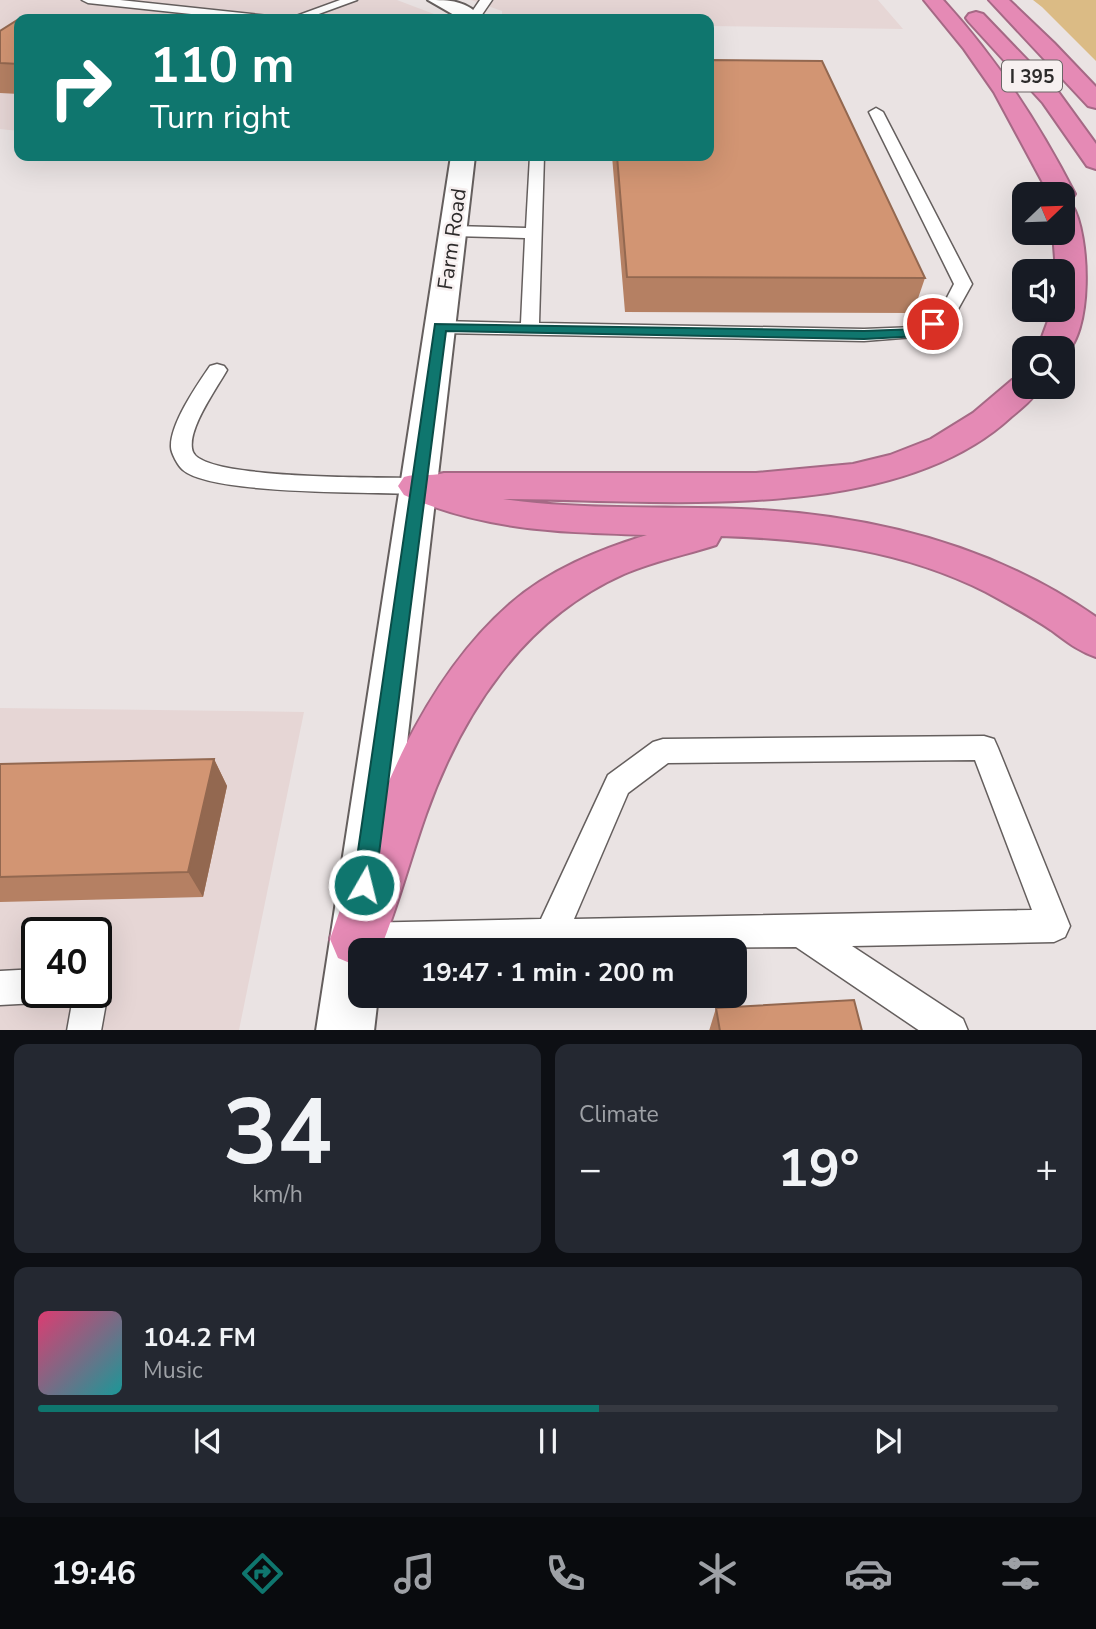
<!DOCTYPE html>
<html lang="en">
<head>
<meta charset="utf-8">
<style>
  :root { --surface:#171b24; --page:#242831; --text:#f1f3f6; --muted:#9ea1a6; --line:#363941; --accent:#0f766e }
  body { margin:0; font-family:"Nunito Sans",sans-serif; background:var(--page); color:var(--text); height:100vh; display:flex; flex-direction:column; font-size:26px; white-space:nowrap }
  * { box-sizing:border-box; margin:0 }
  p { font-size:23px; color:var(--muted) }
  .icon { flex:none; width:38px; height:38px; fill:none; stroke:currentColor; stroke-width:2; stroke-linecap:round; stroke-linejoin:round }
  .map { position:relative; height:1030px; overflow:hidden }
  .sheet { display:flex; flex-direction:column; gap:14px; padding:14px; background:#0d0f14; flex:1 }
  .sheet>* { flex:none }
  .banner { position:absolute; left:14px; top:14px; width:700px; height:147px; border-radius:14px; box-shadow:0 7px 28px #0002; background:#0f766e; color:#fff; overflow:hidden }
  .needle { width:46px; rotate:67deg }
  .buttons { position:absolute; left:1012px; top:182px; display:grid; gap:14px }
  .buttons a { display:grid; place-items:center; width:63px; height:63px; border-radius:14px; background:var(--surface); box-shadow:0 7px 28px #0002; font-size:35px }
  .speed { position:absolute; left:21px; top:917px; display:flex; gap:14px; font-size:35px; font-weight:700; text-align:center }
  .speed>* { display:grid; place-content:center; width:91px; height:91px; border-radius:50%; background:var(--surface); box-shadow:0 7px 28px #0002; line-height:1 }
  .speed .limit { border:4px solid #111; border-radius:10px; background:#fff; color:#111 }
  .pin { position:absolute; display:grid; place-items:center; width:60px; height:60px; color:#fff; margin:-30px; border:4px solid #fff; border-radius:50%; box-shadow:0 2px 7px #0007 }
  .me { position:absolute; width:77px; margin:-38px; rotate:8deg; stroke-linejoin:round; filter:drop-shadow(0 0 5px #0008) }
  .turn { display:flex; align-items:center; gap:24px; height:147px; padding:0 21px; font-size:32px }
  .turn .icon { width:91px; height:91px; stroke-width:2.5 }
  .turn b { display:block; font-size:49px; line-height:60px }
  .big { font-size:52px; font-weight:700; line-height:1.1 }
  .sheet .tile { flex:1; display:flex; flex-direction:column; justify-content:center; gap:10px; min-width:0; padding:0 24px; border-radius:14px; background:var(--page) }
  .sheet .dial { align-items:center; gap:0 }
  .dial b { font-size:91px; line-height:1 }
  .song { display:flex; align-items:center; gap:21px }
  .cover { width:84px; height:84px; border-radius:10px; background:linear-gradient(135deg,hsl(340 70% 55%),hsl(180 70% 35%)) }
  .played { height:7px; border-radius:4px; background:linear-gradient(90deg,var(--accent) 55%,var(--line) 55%) }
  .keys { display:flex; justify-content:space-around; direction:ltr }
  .heat { display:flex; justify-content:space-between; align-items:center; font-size:38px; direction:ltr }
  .sheet .tiles { flex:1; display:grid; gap:14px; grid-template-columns:1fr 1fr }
  .tile:last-child { grid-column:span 2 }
  .trip { position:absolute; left:348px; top:938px; width:399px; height:70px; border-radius:14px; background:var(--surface); box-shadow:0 7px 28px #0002; font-weight:700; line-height:70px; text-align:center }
  .tab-bar { display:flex; height:112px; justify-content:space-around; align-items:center; background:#090b0e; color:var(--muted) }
  .tab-bar .icon { width:49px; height:49px }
  .tab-bar .current { color:var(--accent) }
  .tab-bar b { font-size:32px; color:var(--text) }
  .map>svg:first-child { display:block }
</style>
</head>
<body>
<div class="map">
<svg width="1096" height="1031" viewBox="0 0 1096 1031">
  <rect width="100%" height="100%" fill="#eae3e3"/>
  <path fill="#e6d6d5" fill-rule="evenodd" d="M 0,0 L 397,0 L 447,19 L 19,19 L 19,131 L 0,129 Z
    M 471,0 L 878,0 L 903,29 L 709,26 L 709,19 L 502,19 L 502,11 Z
    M 0,708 L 304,712 L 239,1030 L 0,1030 ZM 37,933 L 96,933 L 96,992 L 37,992 Z"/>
  <path fill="#dbbb85" d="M 1033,0 L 1096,0 L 1096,61 L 1042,7 Z"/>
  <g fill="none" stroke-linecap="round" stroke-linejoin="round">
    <defs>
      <path id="service" d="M 82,0 L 120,0 L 269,16 L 275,19 L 238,19 L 88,3 Z
        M 340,0 L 357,0 L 305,19 L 288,19 Z
        M 480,0 L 492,0 L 479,19 L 467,19 Z
        M 876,108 L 883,112 L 972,284 L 952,320 L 927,336 L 864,341 L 440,333 L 431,327 L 440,321 L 521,323 L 525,238 L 453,236 L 445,231 L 453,226 L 526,228 L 530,156 L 544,156 L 539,323 L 864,329 L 916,327 L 939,313 L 954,284 L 869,112 Z
        M 217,364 L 224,366 L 227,370 C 217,388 185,432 193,452 C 204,480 383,477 417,478 L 425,481 L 428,486 L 425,491 L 417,494 C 374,492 211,495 183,470 C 178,466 171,453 171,447 C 170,424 197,385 210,366 Z
        M 984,736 L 994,739 L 998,748 L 1070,926 L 1065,937 L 1054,942 L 852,946 L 963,1019 L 968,1031 L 920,1031 L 796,947 L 360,950 L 360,955 L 346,950 L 341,939 L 346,928 L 357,923 L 541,919 L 608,775 L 653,742 L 663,739 ZM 975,760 L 1032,910 L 574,919 L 628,793 L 668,763 Z
        M 37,969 L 37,992 L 51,992 L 49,998 L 37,1003 L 0,1005 L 0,971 Z
        M 96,977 L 103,980 L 108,992 L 101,1031 L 67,1031 L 74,992 L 96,992 Z"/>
      <path id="tertiary" d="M 428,0 C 449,0 468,0 482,19 L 461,19 Z
        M 451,156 L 475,156 L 383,950 L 360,950 L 360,996 L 378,996 L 374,1031 L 316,1031 Z"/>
      <path id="motorway" d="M 924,0 L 943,0 C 997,59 1039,124 1075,194 L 1071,200 L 1062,202 L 1062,194 L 1049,194 L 994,92 L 964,49 Z
        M 989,0 L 1009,0 L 1054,43 L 1096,87 L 1096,108 L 1088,106 Z
        M 976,12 L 983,14 L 1059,93 L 1096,144 L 1096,169 L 1087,166 L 1043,103 L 969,22 L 966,18 L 969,14 Z
        M 1062,203 L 1072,205 C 1090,233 1094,337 1062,356 L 1062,348 L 1038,348 L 1052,310 L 1062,310 L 1062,271 L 1056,271 L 1053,233 L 1062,233 Z
        M 1024,376 L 1024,387 L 1041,387 C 1033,399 1022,408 1011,417 C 892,527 655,499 503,499 C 581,510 662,506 741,509 C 867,514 992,544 1096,617 L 1096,657 C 1078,651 1066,641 1051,630 C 1030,616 1008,604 986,592 C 903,550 813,539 721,536 L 716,545 C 685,555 654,561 624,574 C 523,619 462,713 426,814 C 410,859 398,906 380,950 L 360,950 L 360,965 L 357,966 L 338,958 L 330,939 C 371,821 413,689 510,604 C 549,570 598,550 647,535 C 561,532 485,531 404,495 L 398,486 L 404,477 C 418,473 429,477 444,473 L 756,473 L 853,464 L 890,455 L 931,439 L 973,413 L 1012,380 Z"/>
    </defs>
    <use href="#service" stroke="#655f5e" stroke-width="3"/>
    <use href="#tertiary" stroke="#655f5e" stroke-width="4"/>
    <use href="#motorway" stroke="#a56985" stroke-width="4"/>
    <use href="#service" fill="#fff" fill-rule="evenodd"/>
    <use href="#tertiary" fill="#fff" fill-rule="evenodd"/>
    <use href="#motorway" fill="#e58ab5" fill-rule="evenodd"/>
  </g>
  <path fill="#b58063" d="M 19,19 L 19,94 L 0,93 L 0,31 Z
    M 612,156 L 709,156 L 925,278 L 913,313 L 625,312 Z
    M 214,759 L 227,786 L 203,897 L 0,902 L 0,764 Z
    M 716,1008 L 862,1031 L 709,1031 Z"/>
  <path fill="#936850" d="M 214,759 L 227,786 L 203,897 L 188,872 Z"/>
  <path fill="#d29573" stroke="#936850" stroke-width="2" d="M 22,17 L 57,19 L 19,19 L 19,64 L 0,63 L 0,31 Z
    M 709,60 L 822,61 L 925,278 L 627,277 L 617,156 L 709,156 Z
    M 214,759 L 188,872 L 0,877 L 0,764 Z
    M 854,1000 L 862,1031 L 720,1031 L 716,1008 Z"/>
  <path fill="#0f766e" stroke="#0a4d48" stroke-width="2" d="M 933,320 L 939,324 L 920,336 L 864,339 L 446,331 L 375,885 L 372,893 L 364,896 L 356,893 L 353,885 L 435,324 L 864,331 L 917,329 Z"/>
  <g text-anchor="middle" stroke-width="5" stroke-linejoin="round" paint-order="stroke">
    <rect fill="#f7f0f0" stroke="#6a6666" stroke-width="2" x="1002" y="60.5" width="60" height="31" rx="5"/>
    <g font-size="19" font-weight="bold" fill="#2d2b2b">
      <text x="1032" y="83">I 395</text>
    </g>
    <g font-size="21" fill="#2d2b2b" stroke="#f7f0f0">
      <text transform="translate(452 239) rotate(-82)" y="7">Farm Road</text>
    </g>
  </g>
</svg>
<div class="buttons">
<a><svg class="needle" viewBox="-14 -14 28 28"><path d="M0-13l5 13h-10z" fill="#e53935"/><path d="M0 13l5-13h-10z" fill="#9ea1a6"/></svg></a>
<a><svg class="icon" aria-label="sound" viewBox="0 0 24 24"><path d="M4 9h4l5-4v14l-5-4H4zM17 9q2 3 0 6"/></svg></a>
<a><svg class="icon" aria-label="search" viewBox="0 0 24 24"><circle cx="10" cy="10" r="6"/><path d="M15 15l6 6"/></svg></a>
</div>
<div class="speed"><div class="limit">40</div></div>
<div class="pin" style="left:933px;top:324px;background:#d93025"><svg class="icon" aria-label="arrive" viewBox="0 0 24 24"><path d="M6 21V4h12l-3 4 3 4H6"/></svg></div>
<svg class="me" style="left:364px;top:885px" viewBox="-20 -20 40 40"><circle r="17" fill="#0f766e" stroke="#fff" stroke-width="3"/><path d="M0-11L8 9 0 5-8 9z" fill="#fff"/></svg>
<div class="trip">19:47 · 1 min · 200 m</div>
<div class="banner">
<div class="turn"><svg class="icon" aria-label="right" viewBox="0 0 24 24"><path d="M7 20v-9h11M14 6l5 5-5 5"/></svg><div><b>110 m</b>Turn right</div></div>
</div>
</div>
<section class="sheet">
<div class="tiles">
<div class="tile dial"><b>34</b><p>km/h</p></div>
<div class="tile"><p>Climate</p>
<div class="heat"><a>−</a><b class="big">19°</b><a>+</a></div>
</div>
<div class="tile">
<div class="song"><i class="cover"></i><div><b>104.2 FM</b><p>Music</p></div></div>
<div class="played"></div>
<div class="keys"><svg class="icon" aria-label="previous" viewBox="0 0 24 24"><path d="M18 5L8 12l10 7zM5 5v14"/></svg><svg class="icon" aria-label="pause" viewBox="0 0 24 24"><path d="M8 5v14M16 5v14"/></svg><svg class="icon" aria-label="next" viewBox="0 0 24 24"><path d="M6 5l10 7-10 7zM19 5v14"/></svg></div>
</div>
</div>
</section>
<nav class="tab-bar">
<b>19:46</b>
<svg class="icon current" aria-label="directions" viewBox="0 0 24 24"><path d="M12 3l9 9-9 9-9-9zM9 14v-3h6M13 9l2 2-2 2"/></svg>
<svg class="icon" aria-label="music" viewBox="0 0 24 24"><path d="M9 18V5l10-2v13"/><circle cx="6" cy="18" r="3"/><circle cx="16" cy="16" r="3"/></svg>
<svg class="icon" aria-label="phone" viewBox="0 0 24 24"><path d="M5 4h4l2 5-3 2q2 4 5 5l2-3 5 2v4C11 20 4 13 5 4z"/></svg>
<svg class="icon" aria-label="climate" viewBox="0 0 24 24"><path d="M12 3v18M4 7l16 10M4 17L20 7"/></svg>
<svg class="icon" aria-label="car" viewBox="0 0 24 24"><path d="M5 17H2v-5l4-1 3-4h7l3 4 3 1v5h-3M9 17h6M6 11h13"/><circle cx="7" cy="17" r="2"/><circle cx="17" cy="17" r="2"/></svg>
<svg class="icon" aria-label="filters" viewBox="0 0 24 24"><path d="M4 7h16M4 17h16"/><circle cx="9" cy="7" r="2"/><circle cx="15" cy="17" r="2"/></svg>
</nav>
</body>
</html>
